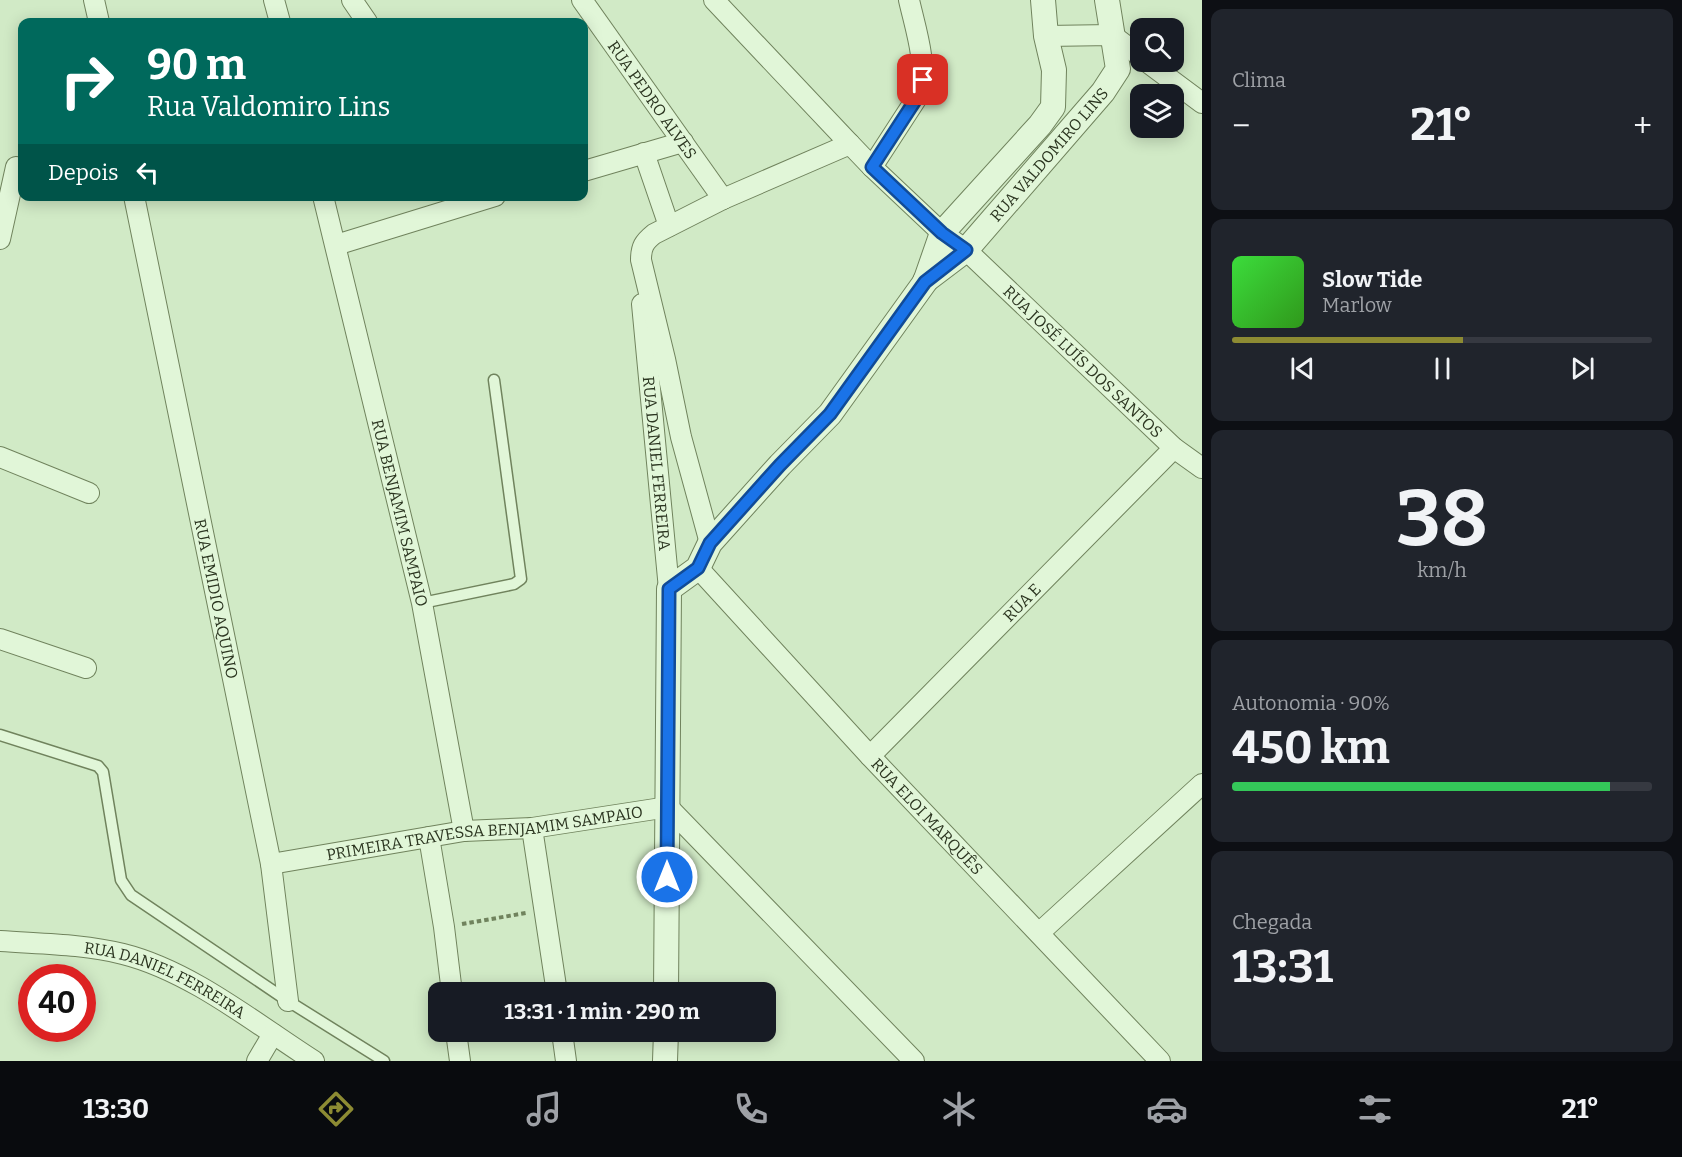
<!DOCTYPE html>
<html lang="pt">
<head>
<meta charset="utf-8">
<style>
  :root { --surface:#171b24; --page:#20242c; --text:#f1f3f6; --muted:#9ea1a6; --line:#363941; --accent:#8d8b33 }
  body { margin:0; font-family:Bitter,serif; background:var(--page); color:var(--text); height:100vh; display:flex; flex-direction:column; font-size:22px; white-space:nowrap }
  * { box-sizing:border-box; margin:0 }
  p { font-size:20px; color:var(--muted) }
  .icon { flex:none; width:33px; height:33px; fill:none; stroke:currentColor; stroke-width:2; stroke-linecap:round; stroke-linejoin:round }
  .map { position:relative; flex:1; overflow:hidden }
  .sheet { display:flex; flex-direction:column; gap:9px; padding:9px; background:#0d0f14; width:480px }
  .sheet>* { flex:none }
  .hud { position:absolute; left:18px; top:18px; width:570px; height:183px; border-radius:12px; box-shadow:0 3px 15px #0003; background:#00695c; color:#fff; overflow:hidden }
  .controls { position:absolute; left:1130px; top:18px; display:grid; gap:12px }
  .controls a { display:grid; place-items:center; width:54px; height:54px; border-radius:12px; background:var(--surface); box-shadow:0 3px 15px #0003; font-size:30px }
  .speed { position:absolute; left:18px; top:964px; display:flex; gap:12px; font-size:30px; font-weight:700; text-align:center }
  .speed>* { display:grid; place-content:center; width:78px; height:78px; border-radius:50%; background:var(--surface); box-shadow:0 3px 15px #0003; line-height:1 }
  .speed .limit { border:9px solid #d22; background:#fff; color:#111 }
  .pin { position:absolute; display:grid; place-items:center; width:51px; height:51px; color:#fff; margin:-26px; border-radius:12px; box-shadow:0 3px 9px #0006 }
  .me { position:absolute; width:66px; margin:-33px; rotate:0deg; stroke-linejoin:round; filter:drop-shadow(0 0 4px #0008) }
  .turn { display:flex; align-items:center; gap:21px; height:126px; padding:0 30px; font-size:27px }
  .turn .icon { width:78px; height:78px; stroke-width:2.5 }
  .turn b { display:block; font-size:42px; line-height:51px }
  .then { display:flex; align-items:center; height:57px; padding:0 30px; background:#0003; gap:12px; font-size:22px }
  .big { font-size:45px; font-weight:700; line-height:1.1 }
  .sheet .widget { flex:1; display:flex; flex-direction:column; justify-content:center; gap:9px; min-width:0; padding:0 21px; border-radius:12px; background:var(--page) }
  .sheet .dial { align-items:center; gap:0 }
  .dial b { font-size:78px; line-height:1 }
  .song { display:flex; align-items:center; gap:18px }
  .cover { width:72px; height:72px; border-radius:9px; background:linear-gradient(135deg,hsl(120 70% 55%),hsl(110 70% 35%)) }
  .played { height:6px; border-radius:3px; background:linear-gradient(90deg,var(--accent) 55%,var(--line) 55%) }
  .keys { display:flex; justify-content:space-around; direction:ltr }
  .heat { display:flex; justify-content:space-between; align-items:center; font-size:33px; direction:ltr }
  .charge { height:9px; border-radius:4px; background:linear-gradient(90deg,#34c759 90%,var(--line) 0) }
  .trip { position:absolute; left:428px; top:982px; width:348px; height:60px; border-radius:12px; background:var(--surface); box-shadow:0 3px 15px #0003; font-weight:700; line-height:60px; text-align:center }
  .tab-bar { display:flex; height:96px; justify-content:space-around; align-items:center; background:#090b0e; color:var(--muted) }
  .tab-bar .icon { width:42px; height:42px }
  .tab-bar .on { color:var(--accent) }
  .tab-bar b { font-size:27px; color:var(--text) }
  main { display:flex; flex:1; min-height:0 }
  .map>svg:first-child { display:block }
</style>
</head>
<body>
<main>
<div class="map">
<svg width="1202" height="1061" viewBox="0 0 1202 1061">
  <rect width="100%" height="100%" fill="#d1eac6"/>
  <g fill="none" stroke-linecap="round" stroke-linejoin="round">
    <defs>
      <path id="service" d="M 422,603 L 514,584 L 521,579 L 494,380
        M 0,735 L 98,766 L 103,772 L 121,880 L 131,895 L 288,1001 L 384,1061"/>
      <g id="minor">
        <path d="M 94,0 L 99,22"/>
        <path d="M 274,0 L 280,22"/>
        <path d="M 352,0 L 367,22"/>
        <path id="s1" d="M 582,0 L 723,199"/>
        <path d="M 714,0 L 850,144"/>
        <path id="s2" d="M 909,0 C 916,31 927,62 920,93 L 872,167 L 942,233 L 966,250 L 1174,448 L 1202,468"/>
        <path d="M 1046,36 L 1112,35 L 1140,56"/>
        <path d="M 1147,62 L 1202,103"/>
        <path d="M 644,153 L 669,226"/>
        <path d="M 584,171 L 683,142"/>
        <path id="s3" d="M 134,196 L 271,864 L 288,1001"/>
        <path id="s4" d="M 323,196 L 422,603 L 464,831"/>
        <path d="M 0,239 L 16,167"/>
        <path d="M 336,245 L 495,196"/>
        <path id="s5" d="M 642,304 L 669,589"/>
        <path d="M 0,457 L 89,493"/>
        <path d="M 710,543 L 681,437 L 665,359 L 641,260 C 641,247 644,242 654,234 L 723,199 L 850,144 L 872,167"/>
        <path id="s6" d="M 698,568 L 870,756 L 1160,1061"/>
        <path d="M 0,639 L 86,668"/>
        <path id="s7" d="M 870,756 L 1174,448"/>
        <path d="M 532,828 L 557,993"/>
        <path d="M 429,837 L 444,927 L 452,993"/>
        <path id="s8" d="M 271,864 L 464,831 L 532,828 L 668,807 L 914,1061"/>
        <path d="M 1039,933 L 1202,784"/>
        <path id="s9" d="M 0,941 C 41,944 83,944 123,954 C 191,971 256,1024 314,1061"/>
        <path d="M 456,1032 L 460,1061"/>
        <path d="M 562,1032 L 566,1061"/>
        <path d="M 257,1061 L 273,1034"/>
      </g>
      <g id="tertiary">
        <path id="s10" d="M 925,281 L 966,250 L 1103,92 L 1118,69 L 1107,0"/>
        <path d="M 666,993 L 669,589 L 698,568 L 710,543 L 780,465 L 830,414 L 925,282 L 942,233 L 1040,125 L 1053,107 L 1054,70 L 1046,36 L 1043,0"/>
        <path d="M 665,1061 L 666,1032"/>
      </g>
    </defs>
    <use href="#service" stroke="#70835d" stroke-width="13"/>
    <use href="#minor" stroke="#70835d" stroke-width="22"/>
    <use href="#tertiary" stroke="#70835d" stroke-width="26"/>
    <path stroke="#70835d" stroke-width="4" stroke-dasharray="4.5 3" stroke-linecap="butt" d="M 462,924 L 526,913"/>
    <use href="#service" stroke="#e1f6d8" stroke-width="10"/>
    <use href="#minor" stroke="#e1f6d8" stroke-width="20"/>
    <use href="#tertiary" stroke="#e1f6d8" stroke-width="24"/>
  </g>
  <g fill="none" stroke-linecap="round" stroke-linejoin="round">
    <defs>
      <path id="route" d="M 667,877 L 669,589 L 698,568 L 710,543 L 780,465 L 830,414 L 925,282 L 966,250 L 942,233 L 872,167 L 920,93 L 923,80"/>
    </defs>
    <use href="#route" stroke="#114b97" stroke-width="15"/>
    <use href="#route" stroke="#1a73e8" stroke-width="10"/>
  </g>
  <g text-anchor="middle" stroke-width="6" stroke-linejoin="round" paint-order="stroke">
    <g font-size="16" fill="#2b3520" stroke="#def2d4">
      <text dy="6" stroke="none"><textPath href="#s1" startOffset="122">RUA PEDRO ALVES</textPath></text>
      <text dy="6" stroke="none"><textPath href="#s10" startOffset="178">RUA VALDOMIRO LINS</textPath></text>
      <text dy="6" stroke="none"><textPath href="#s2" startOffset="470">RUA JOSÉ LUÍS DOS SANTOS</textPath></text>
      <text dy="6" stroke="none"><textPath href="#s5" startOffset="160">RUA DANIEL FERREIRA</textPath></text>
      <text dy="6" stroke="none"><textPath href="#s4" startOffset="326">RUA BENJAMIM SAMPAIO</textPath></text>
      <text dy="6" stroke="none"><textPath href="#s3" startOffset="411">RUA EMIDIO AQUINO</textPath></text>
      <text dy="6" stroke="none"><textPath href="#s7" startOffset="216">RUA E</textPath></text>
      <text dy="6" stroke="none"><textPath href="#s6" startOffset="338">RUA ELOI MARQUÊS</textPath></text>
      <text dy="6" stroke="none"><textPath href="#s8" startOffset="216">PRIMEIRA TRAVESSA BENJAMIM SAMPAIO</textPath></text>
      <text dy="6" stroke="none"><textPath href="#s9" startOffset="172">RUA DANIEL FERREIRA</textPath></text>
    </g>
  </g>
</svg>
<div class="controls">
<a><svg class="icon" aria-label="search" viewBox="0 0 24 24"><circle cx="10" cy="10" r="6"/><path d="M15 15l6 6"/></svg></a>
<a><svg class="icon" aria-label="layers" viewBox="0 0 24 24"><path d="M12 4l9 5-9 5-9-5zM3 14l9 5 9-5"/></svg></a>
</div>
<div class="speed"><div class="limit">40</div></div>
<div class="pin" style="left:923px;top:80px;background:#d93025"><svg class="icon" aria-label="arrive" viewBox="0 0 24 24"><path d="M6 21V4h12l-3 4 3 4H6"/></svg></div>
<svg class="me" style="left:667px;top:877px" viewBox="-20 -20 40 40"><circle r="17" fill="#1a73e8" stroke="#fff" stroke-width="3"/><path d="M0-11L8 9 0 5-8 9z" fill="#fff"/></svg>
<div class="trip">13:31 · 1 min · 290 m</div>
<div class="hud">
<div class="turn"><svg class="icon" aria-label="right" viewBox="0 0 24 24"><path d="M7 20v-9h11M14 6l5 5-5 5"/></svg><div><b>90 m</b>Rua Valdomiro Lins</div></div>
<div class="then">Depois<svg class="icon" aria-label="left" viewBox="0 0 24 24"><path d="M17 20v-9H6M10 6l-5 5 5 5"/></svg></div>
</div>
</div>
<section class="sheet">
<div class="widget"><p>Clima</p>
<div class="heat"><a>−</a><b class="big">21°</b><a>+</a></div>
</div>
<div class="widget">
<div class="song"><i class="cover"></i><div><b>Slow Tide</b><p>Marlow</p></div></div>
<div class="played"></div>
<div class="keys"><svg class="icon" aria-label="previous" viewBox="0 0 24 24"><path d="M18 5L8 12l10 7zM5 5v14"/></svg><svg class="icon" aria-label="pause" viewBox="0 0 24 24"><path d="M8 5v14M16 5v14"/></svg><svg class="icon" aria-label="next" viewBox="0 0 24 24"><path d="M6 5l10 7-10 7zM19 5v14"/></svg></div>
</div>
<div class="widget dial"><b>38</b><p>km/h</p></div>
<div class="widget"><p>Autonomia · 90%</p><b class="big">450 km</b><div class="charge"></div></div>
<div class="widget"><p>Chegada</p><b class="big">13:31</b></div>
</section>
</main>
<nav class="tab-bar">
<b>13:30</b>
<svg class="icon on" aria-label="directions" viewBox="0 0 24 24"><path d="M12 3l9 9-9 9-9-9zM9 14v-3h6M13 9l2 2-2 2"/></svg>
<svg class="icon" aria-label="music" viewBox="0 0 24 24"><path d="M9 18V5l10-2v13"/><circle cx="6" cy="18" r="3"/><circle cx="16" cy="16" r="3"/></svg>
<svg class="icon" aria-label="phone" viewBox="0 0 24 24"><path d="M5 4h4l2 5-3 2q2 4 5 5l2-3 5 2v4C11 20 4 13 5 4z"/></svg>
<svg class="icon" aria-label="climate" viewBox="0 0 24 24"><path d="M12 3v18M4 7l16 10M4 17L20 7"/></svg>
<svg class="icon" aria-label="car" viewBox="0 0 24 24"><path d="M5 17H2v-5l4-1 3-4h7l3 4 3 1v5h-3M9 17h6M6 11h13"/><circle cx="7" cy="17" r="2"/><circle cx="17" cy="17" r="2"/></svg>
<svg class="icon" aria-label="filters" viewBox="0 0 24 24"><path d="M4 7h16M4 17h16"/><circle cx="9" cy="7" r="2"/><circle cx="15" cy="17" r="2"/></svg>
<b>21°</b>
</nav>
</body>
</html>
